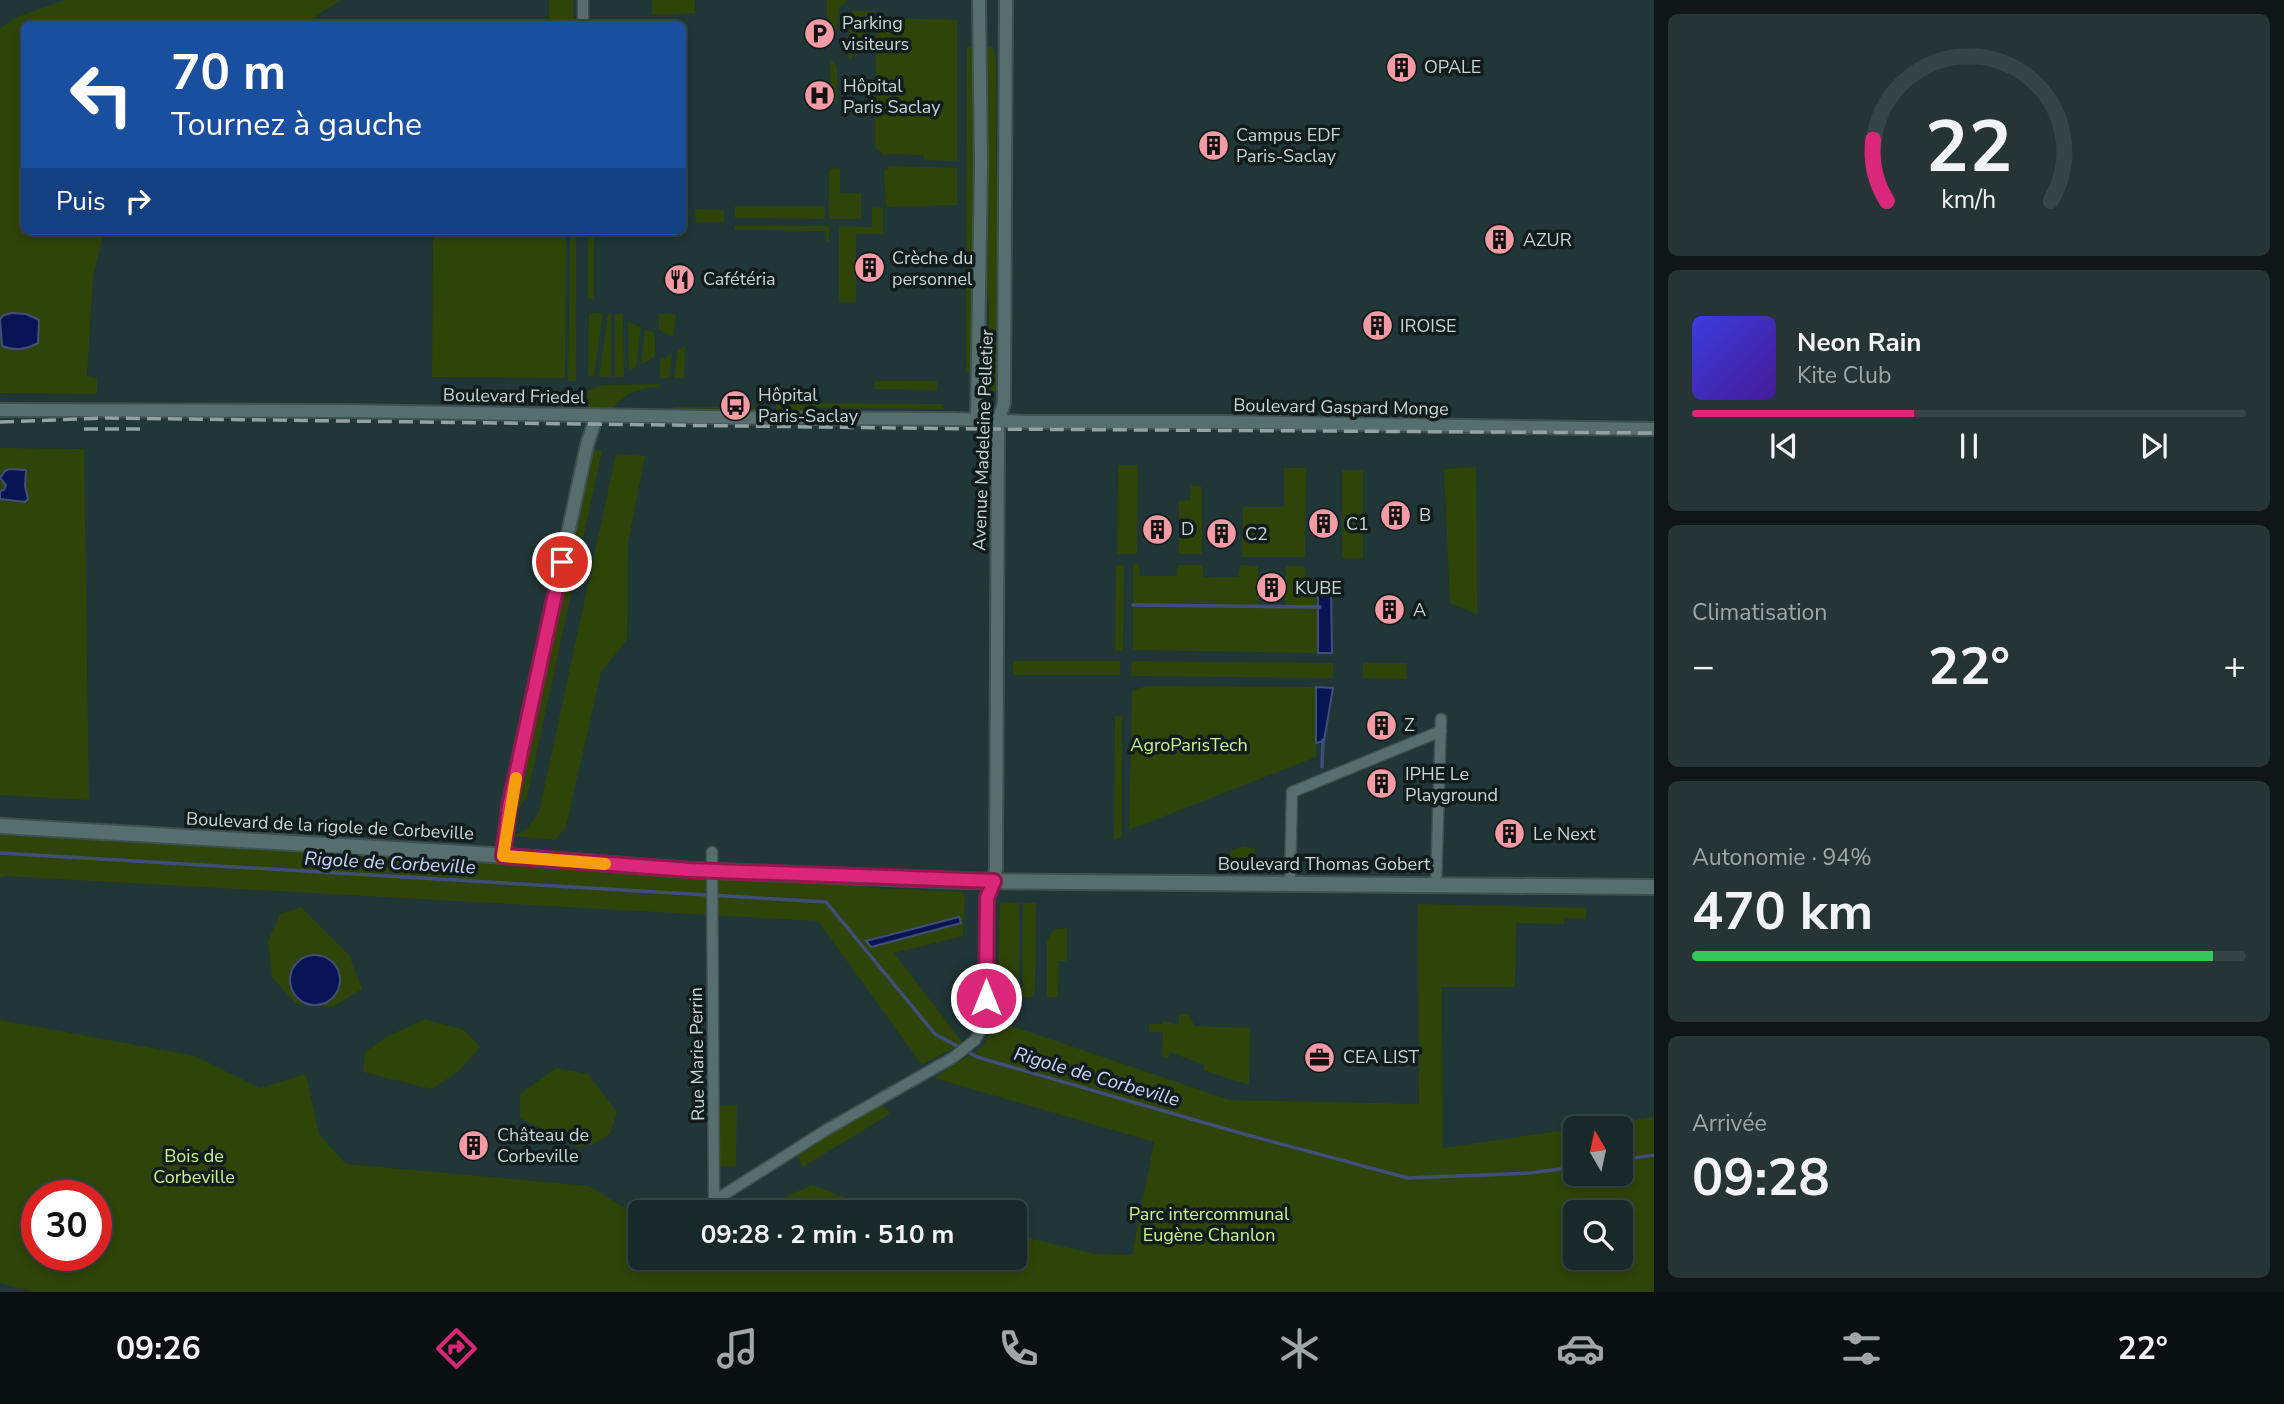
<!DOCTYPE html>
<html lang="fr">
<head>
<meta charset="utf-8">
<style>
  :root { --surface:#192829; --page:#263435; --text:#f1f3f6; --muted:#9fa6a8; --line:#374446; --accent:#db2777 }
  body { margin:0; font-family:"Nunito Sans",sans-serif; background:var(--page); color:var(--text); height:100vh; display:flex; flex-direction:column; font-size:26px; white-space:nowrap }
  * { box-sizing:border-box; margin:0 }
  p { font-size:23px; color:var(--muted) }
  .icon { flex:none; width:38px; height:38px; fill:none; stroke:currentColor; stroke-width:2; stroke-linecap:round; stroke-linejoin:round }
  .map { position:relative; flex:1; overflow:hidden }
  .panel { display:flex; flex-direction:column; gap:14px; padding:14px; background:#0e1617; width:630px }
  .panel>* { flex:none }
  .banner { position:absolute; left:21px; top:21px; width:665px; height:214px; border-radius:10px; box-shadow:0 4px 10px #0003,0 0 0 2px var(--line); background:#1a4fa0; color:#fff; overflow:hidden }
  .needle { width:46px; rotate:351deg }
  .buttons { position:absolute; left:1563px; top:1116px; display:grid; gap:14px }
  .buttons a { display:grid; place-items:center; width:70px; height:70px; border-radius:10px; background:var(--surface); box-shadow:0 4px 10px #0003,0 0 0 2px var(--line); font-size:35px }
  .speed { position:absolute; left:21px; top:1180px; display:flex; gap:14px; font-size:35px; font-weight:700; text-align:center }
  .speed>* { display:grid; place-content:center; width:91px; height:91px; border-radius:50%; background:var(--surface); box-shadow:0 4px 10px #0003,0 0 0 2px var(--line); line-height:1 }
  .speed .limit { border:10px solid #d22; background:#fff; color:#111 }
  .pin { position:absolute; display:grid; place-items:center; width:60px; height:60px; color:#fff; margin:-30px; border:4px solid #fff; border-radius:50%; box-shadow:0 2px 7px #0007 }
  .me { position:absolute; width:77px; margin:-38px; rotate:0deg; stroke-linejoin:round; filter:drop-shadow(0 0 5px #0008) }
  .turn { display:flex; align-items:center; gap:24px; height:147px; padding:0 35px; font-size:32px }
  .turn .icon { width:91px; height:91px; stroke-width:2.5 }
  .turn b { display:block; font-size:49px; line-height:60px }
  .then { display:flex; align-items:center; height:66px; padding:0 35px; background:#0003; gap:14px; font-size:26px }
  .big { font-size:52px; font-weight:700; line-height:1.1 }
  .panel .widget { flex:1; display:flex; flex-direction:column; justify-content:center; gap:10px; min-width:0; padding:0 24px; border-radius:10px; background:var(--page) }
  .panel .dial { align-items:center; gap:0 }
  .dial svg { height:182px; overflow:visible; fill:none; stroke:var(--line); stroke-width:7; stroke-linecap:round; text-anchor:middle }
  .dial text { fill:var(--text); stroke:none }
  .song { display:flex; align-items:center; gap:21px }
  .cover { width:84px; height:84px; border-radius:10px; background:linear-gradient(135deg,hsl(240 70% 55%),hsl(260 70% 35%)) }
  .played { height:7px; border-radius:4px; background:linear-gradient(90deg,var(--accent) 40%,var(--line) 40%) }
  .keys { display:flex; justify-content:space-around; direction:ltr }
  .heat { display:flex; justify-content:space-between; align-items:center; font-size:38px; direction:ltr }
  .charge { height:10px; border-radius:5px; background:linear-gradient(90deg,#34c759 94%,var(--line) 0) }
  .trip { position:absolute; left:628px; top:1200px; width:399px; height:70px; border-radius:10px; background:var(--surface); box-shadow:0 4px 10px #0003,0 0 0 2px var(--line); font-weight:700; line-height:70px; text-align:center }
  .tab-bar { display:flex; height:112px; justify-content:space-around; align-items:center; background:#0a1010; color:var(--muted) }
  .tab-bar .icon { width:49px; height:49px }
  .tab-bar .selected { color:var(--accent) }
  .tab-bar b { font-size:32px; color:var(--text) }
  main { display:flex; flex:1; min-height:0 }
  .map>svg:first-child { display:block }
</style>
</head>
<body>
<main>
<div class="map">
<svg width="1654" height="1292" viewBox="0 0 1654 1292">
  <rect width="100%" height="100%" fill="#213637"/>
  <path fill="#2f4409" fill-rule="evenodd" d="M 65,0 L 341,0 L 303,24 L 24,24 L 24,231 L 104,231 L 93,277 L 87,376 L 97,378 L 97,394 L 0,393 L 0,28 L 17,17 Z
    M 549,0 L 573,0 L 573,24 L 549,24 Z
    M 652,0 L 695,0 L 695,13 L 652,15 Z
    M 827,0 L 849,0 L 839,7 L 837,29 L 827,30 Z
    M 853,11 L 876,11 L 866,21 L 867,43 L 849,60 L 849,17 Z
    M 891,18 L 957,20 L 957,161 L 924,160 L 923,155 L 887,154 L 887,157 L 875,148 L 876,34 L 878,27 Z
    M 967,47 L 975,47 L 972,372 L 966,372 Z
    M 987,47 L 993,47 L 996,58 L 996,168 L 999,209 L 998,387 L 994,393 L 990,392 L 989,389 L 989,304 L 984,277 Z
    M 830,61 L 833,61 L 837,67 L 837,102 L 831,106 Z
    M 888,166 L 957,168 L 957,205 L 886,207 L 884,170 L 888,169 Z
    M 840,168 L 840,193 L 861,193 L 861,219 L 829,219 L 829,169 Z
    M 735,206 L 825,206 L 824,219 L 735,218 Z
    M 872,207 L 883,208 L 883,234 L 856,234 L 856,302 L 839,302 L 839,226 L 872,227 Z
    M 695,209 L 724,210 L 724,222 L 696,222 Z
    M 735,226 L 829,226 L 829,242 L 826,242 L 826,231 L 735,230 Z
    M 433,231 L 566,231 L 565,378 L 432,377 Z
    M 570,231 L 576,231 L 576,381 L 568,381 Z
    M 588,231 L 594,231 L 594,299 L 588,299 Z
    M 589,313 L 603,313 L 594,377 L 588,376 Z
    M 608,313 L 611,314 L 611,377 L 599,377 Z
    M 615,314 L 623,314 L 624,377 L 615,377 Z
    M 659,314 L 676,314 L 673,337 L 659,330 Z
    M 628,322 L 641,327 L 636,367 L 629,370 Z
    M 645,329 L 655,333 L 655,357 L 641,364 Z
    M 685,346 L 684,378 L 674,378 L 678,350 Z
    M 672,354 L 669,378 L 660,378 L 660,360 Z
    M 875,381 L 937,381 L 937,390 L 875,389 Z
    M 659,384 L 660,387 C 636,388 627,393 611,410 L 588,410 L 588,391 L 601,385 Z
    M 776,403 L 943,404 L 943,409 L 819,408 L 809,411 L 776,412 Z
    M 674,407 L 765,407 L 765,412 L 674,411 Z
    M 0,448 L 84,449 L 89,800 L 0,795 Z
    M 592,449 L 602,451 L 527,797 L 516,812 Z
    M 616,454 L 645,456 L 628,543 L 627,640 L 601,672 L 566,827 L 555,840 L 513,836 L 527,829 L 539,812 Z
    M 1118,465 L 1138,465 L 1137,554 L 1117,554 Z
    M 1476,467 L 1477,593 L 1477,614 L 1450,603 L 1444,469 Z
    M 1284,468 L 1306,468 L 1305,557 L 1242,557 L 1243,507 L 1284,507 Z
    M 1342,470 L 1363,470 L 1363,559 L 1342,558 Z
    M 1190,485 L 1202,487 L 1202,554 L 1179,554 L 1179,501 L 1191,500 Z
    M 1133,564 L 1139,564 L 1140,576 L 1176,576 L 1177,565 L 1203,565 L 1203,577 L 1238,577 L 1240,565 L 1258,566 L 1259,605 L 1285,605 L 1286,566 L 1305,566 L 1306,581 L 1318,588 L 1318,653 L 1133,650 Z
    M 1116,565 L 1124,565 L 1123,651 L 1115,651 Z
    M 1013,661 L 1120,661 L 1120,675 L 1013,675 Z
    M 1132,661 L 1333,663 L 1333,678 L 1131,676 Z
    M 1363,663 L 1406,663 L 1407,679 L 1363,678 Z
    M 1145,686 L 1316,687 L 1316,757 L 1129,830 L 1132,691 Z
    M 1115,716 L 1122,717 L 1122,837 L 1114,840 Z
    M 0,835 L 834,882 L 874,888 L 961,892 L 965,896 L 963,936 L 894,953 L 963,1043 L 922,1065 L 818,921 L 4,876 L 0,878 Z
    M 1244,846 L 1255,849 L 1256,861 L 1230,861 L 1230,851 Z
    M 1002,902 L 1019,903 L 1019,997 L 998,996 L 999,905 Z
    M 1023,903 L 1036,903 L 1035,991 L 1032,997 L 1022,997 Z
    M 1418,904 L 1586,908 L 1586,919 L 1565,918 L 1564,924 L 1516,923 L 1515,987 L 1442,987 L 1443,1148 L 1654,1117 L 1654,1292 L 35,1292 L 0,1283 L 0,1020 L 195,1056 L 260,1088 L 306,1074 L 319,1134 L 346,1164 L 589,1186 L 640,1217 L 640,1258 L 1015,1258 L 1015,1235 L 1096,1254 L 1132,1255 L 1154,1142 L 934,1078 L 982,1047 L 997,1021 L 1230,1100 L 1419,1104 ZM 1575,1129 L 1620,1129 L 1620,1174 L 1575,1174 ZM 37,1195 L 96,1195 L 96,1255 L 37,1255 ZM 1575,1213 L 1620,1213 L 1620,1258 L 1575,1258 Z
    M 301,907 L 349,955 L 362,989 L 333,1007 L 296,1004 L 272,977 L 268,941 L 280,914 Z
    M 1067,928 L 1067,961 L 1059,961 L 1058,997 L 1047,997 L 1047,941 L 1054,929 Z
    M 1188,1014 L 1195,1026 L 1250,1028 L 1249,1085 L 1203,1070 L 1204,1065 L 1170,1052 L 1168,1058 L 1162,1056 L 1163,1032 L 1149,1032 L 1149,1024 L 1163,1024 L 1163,1021 L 1179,1025 L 1179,1015 Z
    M 425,1019 L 464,1030 L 480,1047 L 459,1071 L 432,1089 L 363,1072 L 365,1052 L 388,1036 Z
    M 556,1068 L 588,1074 L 617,1112 L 610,1134 L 593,1144 L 578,1147 L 520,1118 L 520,1094 Z
    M 879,1100 L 890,1114 L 803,1167 L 794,1152 Z
    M 737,1105 L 736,1166 L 716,1167 L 717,1106 Z
    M 813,1185 L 884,1213 L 745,1213 Z"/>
  <path fill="#081453" stroke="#424e7a" stroke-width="2" d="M 12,313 L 26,314 L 39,320 L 38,343 C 25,350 16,351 2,346 L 0,319 L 4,315 Z
    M 9,469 L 26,470 L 25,486 L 28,499 L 25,502 L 0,499 L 0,491 L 4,490 L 6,485 L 0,478 L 5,471 Z
    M 1318,589 L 1331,589 L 1332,653 L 1318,653 Z
    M 1316,687 L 1333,688 L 1324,741 L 1316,743 Z
    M 959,917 L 961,923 L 871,947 L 866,941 Z
    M290 980a25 25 0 1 1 50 0a25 25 0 1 1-50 0Z"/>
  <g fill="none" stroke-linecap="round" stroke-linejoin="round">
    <path stroke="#424e7a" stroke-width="3.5" d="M 1133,605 L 1320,607
      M 1322,767 L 1323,740
      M 0,853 L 826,902 L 935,1034 L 977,1057 L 1233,1131 L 1408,1178 L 1530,1173 L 1575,1167
      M 1620,1160 L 1654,1155"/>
    <defs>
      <path id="minor" d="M 583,24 L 583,0
        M 712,852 L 714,1201
        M 1290,883 L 1292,792 L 1441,731
        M 1436,884 L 1441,719
        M 714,1201 L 826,1130 L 954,1057 L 975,1040 L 984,1025 L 987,898 L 994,881"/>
      <path id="tertiary" d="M 0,410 L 345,411 L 770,418 L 954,419 L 1028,422 L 1223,422 L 1654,429
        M 977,420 L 981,165 L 979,0
        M 503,856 L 509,807 L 587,445 L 597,415
        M 994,881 L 996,868 L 998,422 L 1004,403 L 1006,0"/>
      <path id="secondary" d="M 0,826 L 479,854 L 690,870 L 965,881 L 1654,887"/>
    </defs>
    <use href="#minor" stroke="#3e5151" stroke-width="13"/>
    <use href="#tertiary" stroke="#3e5151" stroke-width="16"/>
    <use href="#secondary" stroke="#3e5151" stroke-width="18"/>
    <use href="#minor" stroke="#576e6e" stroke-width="10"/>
    <use href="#tertiary" stroke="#576e6e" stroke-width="12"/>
    <use href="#secondary" stroke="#576e6e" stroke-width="14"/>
    <path stroke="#92a1a2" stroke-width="3.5" stroke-dasharray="14 7" stroke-linecap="butt" d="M 0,422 L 106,418 L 980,429 L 1654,433
      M 84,429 L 140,429"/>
  </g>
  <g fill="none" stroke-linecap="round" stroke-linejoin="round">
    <defs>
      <path id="route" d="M 562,562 L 509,807 L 503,856 L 690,870 L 994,881 L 987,898 L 986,998"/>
    </defs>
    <use href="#route" stroke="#8e194d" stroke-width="18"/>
    <use href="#route" stroke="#db2777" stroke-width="12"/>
    <path stroke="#f59e0b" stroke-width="12" d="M 516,778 L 503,856 L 605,864"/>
  </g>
  <defs>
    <symbol id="parking-disc" viewBox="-11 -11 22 22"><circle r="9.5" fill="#f49aa5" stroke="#121c1c"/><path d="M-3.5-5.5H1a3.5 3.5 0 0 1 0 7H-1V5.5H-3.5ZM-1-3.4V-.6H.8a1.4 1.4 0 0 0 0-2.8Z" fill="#111"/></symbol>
    <symbol id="building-disc" viewBox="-11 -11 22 22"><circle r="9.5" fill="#f49aa5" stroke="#121c1c"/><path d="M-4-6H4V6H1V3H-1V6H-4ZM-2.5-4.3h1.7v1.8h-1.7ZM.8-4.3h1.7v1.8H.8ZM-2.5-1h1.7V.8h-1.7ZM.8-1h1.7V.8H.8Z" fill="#111"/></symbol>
    <symbol id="hospital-disc" viewBox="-11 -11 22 22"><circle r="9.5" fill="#f49aa5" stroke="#121c1c"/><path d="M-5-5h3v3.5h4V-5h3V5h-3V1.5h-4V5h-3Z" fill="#111"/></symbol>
    <symbol id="restaurant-disc" viewBox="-11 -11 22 22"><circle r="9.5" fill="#f49aa5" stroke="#121c1c"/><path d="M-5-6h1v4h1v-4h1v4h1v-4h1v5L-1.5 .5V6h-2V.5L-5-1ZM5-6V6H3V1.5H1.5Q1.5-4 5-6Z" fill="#111"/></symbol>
    <symbol id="bus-disc" viewBox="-11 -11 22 22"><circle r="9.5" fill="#f49aa5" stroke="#121c1c"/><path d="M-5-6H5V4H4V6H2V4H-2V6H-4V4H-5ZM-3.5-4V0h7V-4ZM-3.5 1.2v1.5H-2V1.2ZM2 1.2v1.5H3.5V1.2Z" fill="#111"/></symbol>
    <symbol id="office-disc" viewBox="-11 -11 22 22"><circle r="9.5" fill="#f49aa5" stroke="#121c1c"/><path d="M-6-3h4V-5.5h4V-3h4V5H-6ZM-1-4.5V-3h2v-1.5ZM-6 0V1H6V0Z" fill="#111"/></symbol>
  </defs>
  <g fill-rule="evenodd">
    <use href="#parking-disc" x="802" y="16" width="35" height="35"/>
    <use href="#building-disc" x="1384" y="50" width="35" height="35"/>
    <use href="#hospital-disc" x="802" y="78" width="35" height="35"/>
    <use href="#building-disc" x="1196" y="128" width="35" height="35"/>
    <use href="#building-disc" x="1482" y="222" width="35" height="35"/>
    <use href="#building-disc" x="852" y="250" width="35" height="35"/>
    <use href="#restaurant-disc" x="662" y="262" width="35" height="35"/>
    <use href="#building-disc" x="1360" y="308" width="35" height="35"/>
    <use href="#bus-disc" x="718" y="388" width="35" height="35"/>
    <use href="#building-disc" x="1378" y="498" width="35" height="35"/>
    <use href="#building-disc" x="1306" y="506" width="35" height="35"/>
    <use href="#building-disc" x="1140" y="512" width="35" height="35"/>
    <use href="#building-disc" x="1204" y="516" width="35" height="35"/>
    <use href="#building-disc" x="1254" y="570" width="35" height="35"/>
    <use href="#building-disc" x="1372" y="592" width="35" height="35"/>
    <use href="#building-disc" x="1364" y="708" width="35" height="35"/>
    <use href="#building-disc" x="1364" y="766" width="35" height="35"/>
    <use href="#building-disc" x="1492" y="816" width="35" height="35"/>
    <use href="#office-disc" x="1302" y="1040" width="35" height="35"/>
    <use href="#building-disc" x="456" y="1128" width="35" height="35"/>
  </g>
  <g text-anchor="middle" stroke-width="7" stroke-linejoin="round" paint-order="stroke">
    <g font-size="18" fill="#c8d5d5" stroke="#121c1c" text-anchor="start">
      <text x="842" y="29">Parking<tspan x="842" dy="21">visiteurs</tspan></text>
      <text x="1424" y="73">OPALE</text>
      <text x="843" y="92">Hôpital<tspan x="843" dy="21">Paris Saclay</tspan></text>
      <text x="1236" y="141">Campus EDF<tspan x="1236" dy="21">Paris-Saclay</tspan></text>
      <text x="1523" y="246">AZUR</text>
      <text x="892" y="264">Crèche du<tspan x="892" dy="21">personnel</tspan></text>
      <text x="703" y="285">Cafétéria</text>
      <text x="1400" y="332">IROISE</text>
      <text x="758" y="401">Hôpital<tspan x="758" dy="21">Paris-Saclay</tspan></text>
      <text x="1419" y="521">B</text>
      <text x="1346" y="530">C1</text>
      <text x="1181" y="535">D</text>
      <text x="1245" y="540">C2</text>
      <text x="1295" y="594">KUBE</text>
      <text x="1413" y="616">A</text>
      <text x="1404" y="731">Z</text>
      <text x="1405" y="780">IPHE Le<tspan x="1405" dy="21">Playground</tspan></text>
      <text x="1533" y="840">Le Next</text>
      <text x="1343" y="1063">CEA LIST</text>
      <text x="497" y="1141">Château de<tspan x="497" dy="21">Corbeville</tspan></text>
    </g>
    <g font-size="18" fill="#c8d5d5" stroke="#121c1c">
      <text transform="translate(514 396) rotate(1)" y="6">Boulevard Friedel</text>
      <text transform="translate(1341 407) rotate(1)" y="6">Boulevard Gaspard Monge</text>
      <text transform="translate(983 440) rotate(-88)" y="6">Avenue Madeleine Pelletier</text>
      <text transform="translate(330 826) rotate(3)" y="6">Boulevard de la rigole de Corbeville</text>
      <text x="1324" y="870">Boulevard Thomas Gobert</text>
      <text transform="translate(697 1054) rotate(-91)" y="6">Rue Marie Perrin</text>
    </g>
    <g font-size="18" fill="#c9f78a" stroke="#121c1c">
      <text x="1189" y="751">AgroParisTech</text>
      <text x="194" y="1162">Bois de<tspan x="194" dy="21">Corbeville</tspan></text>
      <text x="1209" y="1220">Parc intercommunal<tspan x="1209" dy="21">Eugène Chanlon</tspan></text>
    </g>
    <g font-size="19" font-style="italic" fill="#c5d6fe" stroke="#121c1c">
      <text transform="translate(390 862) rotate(3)" y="7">Rigole de Corbeville</text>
      <text transform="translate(1097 1076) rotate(16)" y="7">Rigole de Corbeville</text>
    </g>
  </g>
</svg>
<div class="buttons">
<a><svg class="needle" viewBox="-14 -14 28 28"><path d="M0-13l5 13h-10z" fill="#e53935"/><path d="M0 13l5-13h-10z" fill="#9fa6a8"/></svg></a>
<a><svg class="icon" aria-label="search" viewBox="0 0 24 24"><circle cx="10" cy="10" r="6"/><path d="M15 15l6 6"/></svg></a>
</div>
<div class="speed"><div class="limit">30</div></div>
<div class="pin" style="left:562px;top:562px;background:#d93025"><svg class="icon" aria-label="arrive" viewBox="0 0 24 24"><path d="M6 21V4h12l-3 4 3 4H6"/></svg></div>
<svg class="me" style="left:986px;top:998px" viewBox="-20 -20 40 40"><circle r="17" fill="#db2777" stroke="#fff" stroke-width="3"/><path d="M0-11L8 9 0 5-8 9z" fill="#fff"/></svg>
<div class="trip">09:28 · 2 min · 510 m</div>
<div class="banner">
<div class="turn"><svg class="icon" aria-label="left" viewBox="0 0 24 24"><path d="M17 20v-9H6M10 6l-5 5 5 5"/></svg><div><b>70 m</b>Tournez à gauche</div></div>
<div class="then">Puis<svg class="icon" aria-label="right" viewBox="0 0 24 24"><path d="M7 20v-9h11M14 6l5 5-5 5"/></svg></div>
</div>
</div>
<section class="panel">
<div class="widget dial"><svg viewBox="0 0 100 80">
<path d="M14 69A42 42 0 1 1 86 69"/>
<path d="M14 69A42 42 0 0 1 8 42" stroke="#db2777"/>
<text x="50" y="56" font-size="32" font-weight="700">22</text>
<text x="50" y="72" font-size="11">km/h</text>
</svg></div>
<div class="widget">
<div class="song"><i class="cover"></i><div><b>Neon Rain</b><p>Kite Club</p></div></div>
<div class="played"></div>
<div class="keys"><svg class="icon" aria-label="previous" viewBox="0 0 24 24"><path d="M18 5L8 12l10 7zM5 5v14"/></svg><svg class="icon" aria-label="pause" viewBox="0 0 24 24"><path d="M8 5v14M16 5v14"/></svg><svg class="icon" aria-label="next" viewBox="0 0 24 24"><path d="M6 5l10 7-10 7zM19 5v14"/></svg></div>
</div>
<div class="widget"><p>Climatisation</p>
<div class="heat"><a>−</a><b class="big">22°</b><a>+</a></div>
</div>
<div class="widget"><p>Autonomie · 94%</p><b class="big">470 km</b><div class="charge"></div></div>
<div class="widget"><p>Arrivée</p><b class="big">09:28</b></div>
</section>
</main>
<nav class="tab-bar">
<b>09:26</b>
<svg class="icon selected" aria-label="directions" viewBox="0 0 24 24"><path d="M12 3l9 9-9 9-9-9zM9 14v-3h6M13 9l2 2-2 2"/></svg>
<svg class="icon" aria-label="music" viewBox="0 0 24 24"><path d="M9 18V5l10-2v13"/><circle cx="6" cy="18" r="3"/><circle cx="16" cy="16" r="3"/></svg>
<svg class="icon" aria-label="phone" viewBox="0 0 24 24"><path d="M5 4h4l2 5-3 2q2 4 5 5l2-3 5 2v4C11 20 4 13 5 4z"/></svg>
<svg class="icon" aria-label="climate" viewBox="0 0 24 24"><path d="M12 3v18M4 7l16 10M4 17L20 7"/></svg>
<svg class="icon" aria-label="car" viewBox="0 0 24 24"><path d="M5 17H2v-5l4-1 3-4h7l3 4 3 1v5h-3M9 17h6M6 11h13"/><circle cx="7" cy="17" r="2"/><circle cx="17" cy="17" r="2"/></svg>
<svg class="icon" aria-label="filters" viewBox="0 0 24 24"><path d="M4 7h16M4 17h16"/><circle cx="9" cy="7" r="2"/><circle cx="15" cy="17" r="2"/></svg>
<b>22°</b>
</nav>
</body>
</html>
